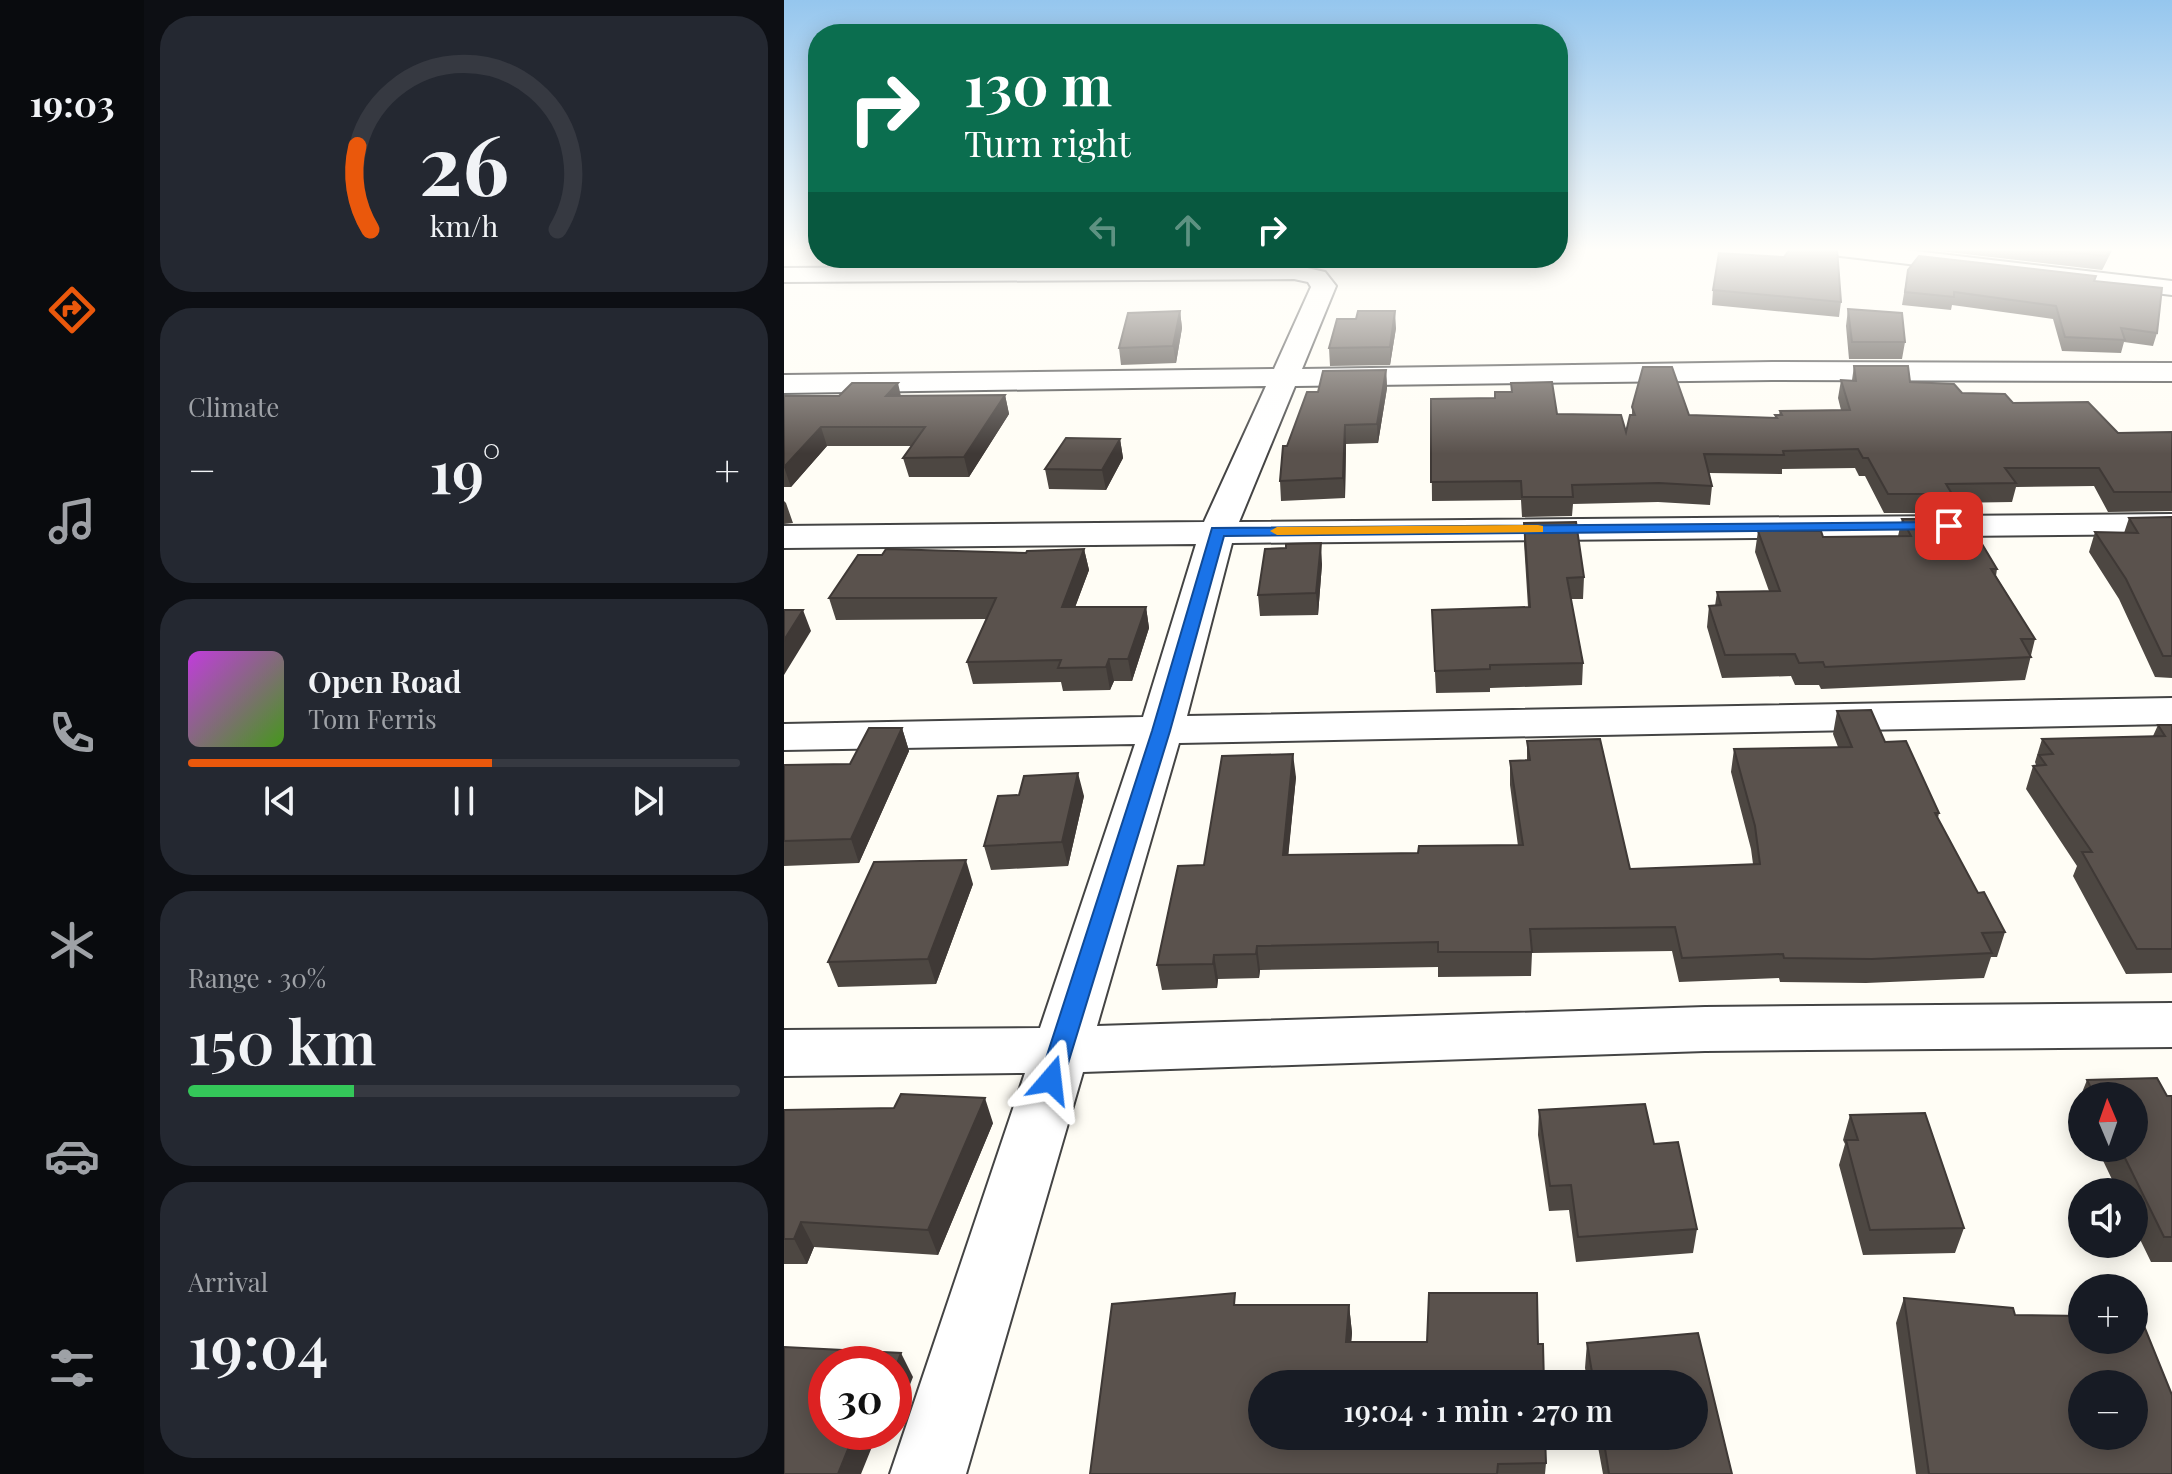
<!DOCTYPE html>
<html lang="en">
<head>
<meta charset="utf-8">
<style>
  :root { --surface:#171b24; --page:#242831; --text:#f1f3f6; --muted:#9ea1a6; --line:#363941; --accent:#ea580c }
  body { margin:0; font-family:"Playfair Display",serif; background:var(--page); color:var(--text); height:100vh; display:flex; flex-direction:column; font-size:30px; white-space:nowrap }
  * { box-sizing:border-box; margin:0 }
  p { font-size:26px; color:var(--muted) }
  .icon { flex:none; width:44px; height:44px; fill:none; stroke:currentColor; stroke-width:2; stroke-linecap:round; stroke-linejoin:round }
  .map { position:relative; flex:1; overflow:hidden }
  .side { display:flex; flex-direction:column; gap:16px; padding:16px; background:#0d0f14; width:640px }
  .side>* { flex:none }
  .guide { position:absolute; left:24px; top:24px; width:760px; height:244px; border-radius:32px; box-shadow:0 4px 20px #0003; background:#0b6e4f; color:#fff; overflow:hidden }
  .needle { width:52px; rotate:358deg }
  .fabs { position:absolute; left:1284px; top:1082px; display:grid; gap:16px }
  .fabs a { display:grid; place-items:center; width:80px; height:80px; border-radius:50%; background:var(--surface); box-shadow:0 4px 20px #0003; font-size:40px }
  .speed { position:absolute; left:24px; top:1346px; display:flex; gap:16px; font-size:40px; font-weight:700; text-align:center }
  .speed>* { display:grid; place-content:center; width:104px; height:104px; border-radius:50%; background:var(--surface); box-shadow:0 4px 20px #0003; line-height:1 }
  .speed .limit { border:12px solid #d22; background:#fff; color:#111 }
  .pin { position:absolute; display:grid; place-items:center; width:68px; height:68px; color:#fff; margin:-34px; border-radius:16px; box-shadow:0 4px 12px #0006 }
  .me { position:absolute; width:88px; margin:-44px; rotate:17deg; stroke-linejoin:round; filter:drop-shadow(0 0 6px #0008) }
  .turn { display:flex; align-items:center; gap:28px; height:168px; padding:0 24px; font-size:36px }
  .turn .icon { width:104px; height:104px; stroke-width:2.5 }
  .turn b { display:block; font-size:56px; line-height:68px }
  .lanes { display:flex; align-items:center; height:76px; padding:0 24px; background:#0003; justify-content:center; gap:40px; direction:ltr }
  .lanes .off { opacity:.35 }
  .big { font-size:60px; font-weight:600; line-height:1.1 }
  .side .widget { flex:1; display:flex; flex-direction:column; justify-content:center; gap:12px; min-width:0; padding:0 28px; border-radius:32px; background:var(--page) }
  .side .dial { align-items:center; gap:0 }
  .dial svg { height:208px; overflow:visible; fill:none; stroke:var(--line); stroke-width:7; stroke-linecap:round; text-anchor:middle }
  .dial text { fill:var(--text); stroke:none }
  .song { display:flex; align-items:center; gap:24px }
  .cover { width:96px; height:96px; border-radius:12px; background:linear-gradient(135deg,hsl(290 70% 55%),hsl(100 70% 35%)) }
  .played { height:8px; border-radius:4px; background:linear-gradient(90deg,var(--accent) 55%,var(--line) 55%) }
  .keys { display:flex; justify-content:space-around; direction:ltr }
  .heat { display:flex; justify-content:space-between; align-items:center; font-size:44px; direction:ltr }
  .charge { height:12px; border-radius:6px; background:linear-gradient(90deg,#34c759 30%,var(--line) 0) }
  .trip { position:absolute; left:464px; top:1370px; width:460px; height:80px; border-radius:40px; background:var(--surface); box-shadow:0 4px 20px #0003; font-weight:600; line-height:80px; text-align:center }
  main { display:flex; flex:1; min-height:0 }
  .dock { display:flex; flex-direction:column; width:144px; justify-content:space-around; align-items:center; background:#090b0e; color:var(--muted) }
  .dock .icon { width:56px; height:56px }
  .dock .current { color:var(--accent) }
  .dock b { font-size:36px; color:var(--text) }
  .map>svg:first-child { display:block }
</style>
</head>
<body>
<main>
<nav class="dock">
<b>19:03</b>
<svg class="icon current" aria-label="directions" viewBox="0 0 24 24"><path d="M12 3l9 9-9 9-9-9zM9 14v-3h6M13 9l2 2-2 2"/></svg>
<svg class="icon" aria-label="music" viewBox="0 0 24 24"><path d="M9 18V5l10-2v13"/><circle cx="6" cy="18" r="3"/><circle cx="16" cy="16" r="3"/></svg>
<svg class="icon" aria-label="phone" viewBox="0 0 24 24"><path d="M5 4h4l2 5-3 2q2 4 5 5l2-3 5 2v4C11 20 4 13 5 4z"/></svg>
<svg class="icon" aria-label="climate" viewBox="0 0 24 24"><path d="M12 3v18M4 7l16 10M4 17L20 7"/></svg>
<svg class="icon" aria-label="car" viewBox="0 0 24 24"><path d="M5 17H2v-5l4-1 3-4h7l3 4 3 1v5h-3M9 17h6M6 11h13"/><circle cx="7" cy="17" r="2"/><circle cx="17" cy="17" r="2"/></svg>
<svg class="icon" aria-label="filters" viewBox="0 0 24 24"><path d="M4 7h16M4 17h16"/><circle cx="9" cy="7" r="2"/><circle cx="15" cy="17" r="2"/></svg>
</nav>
<section class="side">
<div class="widget dial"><svg viewBox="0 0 100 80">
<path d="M14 69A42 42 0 1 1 86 69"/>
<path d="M14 69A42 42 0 0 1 9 37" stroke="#ea580c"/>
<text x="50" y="56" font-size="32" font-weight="700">26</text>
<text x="50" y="72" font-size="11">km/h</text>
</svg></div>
<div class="widget"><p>Climate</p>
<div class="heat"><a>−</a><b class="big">19°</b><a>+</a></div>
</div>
<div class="widget">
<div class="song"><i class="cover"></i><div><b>Open Road</b><p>Tom Ferris</p></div></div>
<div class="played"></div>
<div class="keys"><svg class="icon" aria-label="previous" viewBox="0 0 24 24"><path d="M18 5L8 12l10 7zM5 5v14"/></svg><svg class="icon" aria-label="pause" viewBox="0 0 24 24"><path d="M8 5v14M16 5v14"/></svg><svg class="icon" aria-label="next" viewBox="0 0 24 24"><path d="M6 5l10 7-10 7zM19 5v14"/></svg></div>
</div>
<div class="widget"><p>Range · 30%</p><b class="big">150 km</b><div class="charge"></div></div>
<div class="widget"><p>Arrival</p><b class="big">19:04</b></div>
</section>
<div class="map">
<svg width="1388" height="1474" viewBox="0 0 1388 1474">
  <rect width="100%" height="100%" fill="#fffdf5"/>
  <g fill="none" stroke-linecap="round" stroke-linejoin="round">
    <defs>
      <path id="minor" d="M 1037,248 L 1105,248 L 1388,281 L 1388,295 L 1048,255 L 1040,253 Z
        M 510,265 L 541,272 L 552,286 L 518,369 L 988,362 L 1388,363 L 1388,381 L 988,380 L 511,386 L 455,522 L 1388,514 L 1388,534 L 448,543 L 403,716 L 1388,698 L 1388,724 L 395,743 L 313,1026 L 921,1007 L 1388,1003 L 1388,1047 L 921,1051 L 299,1072 L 182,1474 L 106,1474 L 241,1073 L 0,1076 L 0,1030 L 256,1028 L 351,744 L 0,750 L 0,724 L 359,717 L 412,544 L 0,548 L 0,526 L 420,522 L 482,386 L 0,393 L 0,375 L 490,369 L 527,287 L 524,282 L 510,279 L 0,282 L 0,268 Z"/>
    </defs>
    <use href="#minor" stroke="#444" stroke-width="4"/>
    <use href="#minor" fill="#fff" fill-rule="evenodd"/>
  </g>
  <path fill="#4d4742" d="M 1148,248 L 1329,248 L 1318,270 L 1147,250 Z
    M 1124,270 L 1312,276 L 1311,281 L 1373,333 L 1369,346 L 1340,342 L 1337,353 L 1278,351 L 1269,319 L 1168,305 L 1167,310 L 1118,305 Z
    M 929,290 L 1057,302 L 1055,317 L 928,305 Z
    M 1064,309 L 1121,342 L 1118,359 L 1065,359 L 1062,326 Z
    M 396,311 L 398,328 L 392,363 L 337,365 L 335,348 Z
    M 572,319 L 612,328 L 606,365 L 546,366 L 545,348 Z
    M 1070,366 L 1126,382 L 1178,393 L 1229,403 L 1334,433 L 1388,432 L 1388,511 L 1324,512 L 1310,486 L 1232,487 L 1228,502 L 1166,503 L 1164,513 L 1100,513 L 1081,476 L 1075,476 L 1071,468 L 998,469 L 998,474 L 925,473 L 928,486 L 926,505 L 874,502 L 789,504 L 788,516 L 738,517 L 737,500 L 648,501 L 647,399 L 711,398 L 727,392 L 727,383 L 773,414 L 842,432 L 848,415 L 848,407 L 905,415 L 991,418 L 991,415 L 995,415 L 996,411 L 1057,410 L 1054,398 L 1057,380 L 1068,380 Z
    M 602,370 L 603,388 L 594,443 L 562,444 L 561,498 L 497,501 L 496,481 L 503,446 L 534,392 Z
    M 221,395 L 225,414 L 185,477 L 125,477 L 119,458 L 128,446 L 43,446 L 7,487 L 0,487 L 0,396 Z
    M 336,439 L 339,458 L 322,490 L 265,489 L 261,469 Z
    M 0,501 L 2,503 L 9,523 L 0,524 Z
    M 1388,517 L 1388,678 L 1371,677 L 1335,599 L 1305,552 L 1311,532 L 1340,533 L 1345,518 Z
    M 1118,519 L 1213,569 L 1212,576 L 1251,639 L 1241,680 L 1037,689 L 1035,685 L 1011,685 L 1007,676 L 938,678 L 923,627 L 925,606 L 931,606 L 933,592 L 985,591 L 971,552 L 974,531 L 1039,537 L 1114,536 Z
    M 740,523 L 800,577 L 799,599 L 787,599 L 799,663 L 798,685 L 706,688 L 706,692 L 652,693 L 648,610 L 744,607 L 740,543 Z
    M 300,549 L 305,570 L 291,607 L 362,607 L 365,628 L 348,681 L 330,681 L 326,690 L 279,691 L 277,682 L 189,684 L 183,662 L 202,619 L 52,620 L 45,598 L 242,553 Z
    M 538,564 L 534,615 L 476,616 L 474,595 Z
    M 1053,711 L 1101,742 L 1155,813 L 1154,818 L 1194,893 L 1221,932 L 1213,957 L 1207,957 L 1200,978 L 1082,983 L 996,982 L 995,978 L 895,982 L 888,951 L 748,953 L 747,976 L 654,977 L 654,967 L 476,970 L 475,978 L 434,979 L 433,988 L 378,990 L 373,965 L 420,865 L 512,777 L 504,855 L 634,853 L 734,846 L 726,785 L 726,761 L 743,761 L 743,741 L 846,869 L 969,864 L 967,849 L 947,772 L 950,749 L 1054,747 L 1049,734 Z
    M 1374,725 L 1388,725 L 1388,973 L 1342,974 L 1289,876 L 1293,866 L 1242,789 L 1249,766 L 1252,765 L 1251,762 L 1258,739 L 1369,736 Z
    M 118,728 L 125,751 L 75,863 L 0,866 L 0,765 L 66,764 Z
    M 300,796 L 284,866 L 207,870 L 200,846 Z
    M 189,884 L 152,984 L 54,987 L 44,962 Z
    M 1303,1080 L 1383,1096 L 1388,1096 L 1388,1262 L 1367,1262 L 1350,1227 L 1350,1192 L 1334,1192 L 1313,1148 L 1350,1148 L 1350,1096 L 1298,1096 L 1298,1116 L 1293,1105 Z
    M 0,1110 L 209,1123 L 154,1255 L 30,1247 L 23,1264 L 0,1264 Z
    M 755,1110 L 870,1144 L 913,1229 L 909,1253 L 792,1262 L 785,1210 L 765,1211 L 754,1135 Z
    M 1066,1115 L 1180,1228 L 1171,1253 L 1079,1255 L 1055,1165 L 1061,1144 L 1059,1140 Z
    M 1120,1298 L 1231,1315 L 1388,1474 L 1132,1474 L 1112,1323 Z
    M 453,1305 L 565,1305 L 568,1333 L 567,1342 L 754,1344 L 762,1463 L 761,1474 L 306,1474 Z
    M 914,1333 L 948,1474 L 819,1474 L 812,1436 L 910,1436 L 910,1384 L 804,1384 L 801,1368 L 803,1343 Z"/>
  <path fill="#3f3936" d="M 1326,248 L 1329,248 L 1318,270 L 1322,256 Z
    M 396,311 L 398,328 L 392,363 L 389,346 Z
    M 611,311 L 612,328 L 606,365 L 606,347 Z
    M 602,370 L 603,388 L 594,443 L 593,424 Z
    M 114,383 L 118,401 L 102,396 Z
    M 221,395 L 225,414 L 185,477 L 180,457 Z
    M 561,425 L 562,444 L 561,498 L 559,478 Z
    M 37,427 L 43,446 L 7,487 L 0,467 Z
    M 336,439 L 339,458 L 322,490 L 318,470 Z
    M 537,543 L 538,564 L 534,615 L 532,593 Z
    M 300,549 L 305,570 L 283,629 L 278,607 Z
    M 362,607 L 365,628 L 348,681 L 344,659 Z
    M 19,610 L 27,631 L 0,675 L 0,640 Z
    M 325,659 L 330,681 L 326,690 L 322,667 Z
    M 118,728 L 125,751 L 75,863 L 67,839 Z
    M 509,754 L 512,777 L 502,879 L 499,855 Z
    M 294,773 L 300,796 L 284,866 L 278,842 Z
    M 182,860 L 189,884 L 152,984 L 144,959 Z
    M 473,946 L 476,970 L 475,978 L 472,954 Z
    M 430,955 L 434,979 L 433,988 L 429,964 Z
    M 201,1098 L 209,1123 L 154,1255 L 144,1230 Z
    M 17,1222 L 30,1247 L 23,1264 L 10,1239 Z
    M 565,1305 L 568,1333 L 565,1370 L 562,1342 Z
    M 117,1353 L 129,1377 L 111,1423 L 110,1421 L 110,1371 Z
    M 71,1432 L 94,1432 L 77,1474 L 54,1474 Z"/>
  <path fill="#5a524d" stroke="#3f3936" stroke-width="2" fill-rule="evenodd" d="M 1007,248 L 1053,248 L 1057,302 L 929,290 L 935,253 L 1000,257 Z
    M 1246,248 L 1326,248 L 1322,256 Z
    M 1135,256 L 1312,276 L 1310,281 L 1378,288 L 1373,333 L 1337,328 L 1341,340 L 1281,337 L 1272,306 L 1170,292 L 1170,297 L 1121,292 L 1124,270 Z
    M 1064,309 L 1118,313 L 1121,342 L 1068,342 Z
    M 396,311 L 389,346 L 335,348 L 344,313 Z
    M 574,311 L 611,311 L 606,347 L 545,348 L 553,319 L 572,319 Z
    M 1070,366 L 1124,366 L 1126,382 L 1170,384 L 1178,393 L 1221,394 L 1229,403 L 1304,402 L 1334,433 L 1388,432 L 1388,492 L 1330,492 L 1315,468 L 1221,468 L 1232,483 L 1162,484 L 1168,494 L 1104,494 L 1084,458 L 1079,458 L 1074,449 L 999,451 L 1000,455 L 920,454 L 928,486 L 875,483 L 788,485 L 789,497 L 738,497 L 737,481 L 647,482 L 647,399 L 711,398 L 711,392 L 728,392 L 727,383 L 768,382 L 773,414 L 837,415 L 842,432 L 846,415 L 851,415 L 848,407 L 859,367 L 888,367 L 905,415 L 993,418 L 991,415 L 998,415 L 996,411 L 1066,410 L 1057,380 L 1072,381 Z
    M 602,370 L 593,424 L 561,425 L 559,478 L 496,481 L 499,446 L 503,446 L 523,392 L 534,392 L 539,371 Z
    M 68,383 L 114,383 L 102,396 L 221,395 L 180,457 L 119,458 L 141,427 L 37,427 L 0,467 L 0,396 L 55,396 Z
    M 282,438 L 336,439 L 318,470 L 261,469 Z
    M 1388,517 L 1388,656 L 1379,656 L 1342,579 L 1311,532 L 1354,533 L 1345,518 Z
    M 1118,519 L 1183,519 L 1213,569 L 1207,569 L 1251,639 L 1237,639 L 1247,657 L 1041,667 L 1039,662 L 1015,663 L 1011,654 L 941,655 L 925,606 L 937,605 L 933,592 L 996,591 L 974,531 L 1037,531 L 1039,537 L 1127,536 Z
    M 792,522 L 800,577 L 783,578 L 799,663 L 706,665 L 706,669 L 651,671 L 648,610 L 746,607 L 740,523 Z
    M 537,543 L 532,593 L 474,595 L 481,549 L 502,548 L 502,544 Z
    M 102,549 L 242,553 L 243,551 L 300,549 L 278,607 L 362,607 L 344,659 L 325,659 L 322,667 L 274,668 L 277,660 L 183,662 L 212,598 L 45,598 L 74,555 L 98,555 Z
    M 0,610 L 19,610 L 0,640 Z
    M 1087,710 L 1101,742 L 1122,741 L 1155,813 L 1151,813 L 1194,893 L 1200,892 L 1221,932 L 1198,933 L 1208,953 L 1088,959 L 1000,958 L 999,954 L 898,958 L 891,927 L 746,929 L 748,952 L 654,952 L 654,942 L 473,946 L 472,954 L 430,955 L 429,964 L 373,965 L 394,866 L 420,865 L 438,756 L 509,754 L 499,855 L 634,853 L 635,846 L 739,845 L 726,761 L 746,760 L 743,741 L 816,739 L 846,869 L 976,864 L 971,826 L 950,749 L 1068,747 L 1053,711 Z
    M 1374,725 L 1388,725 L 1388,949 L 1353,949 L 1298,852 L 1308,852 L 1249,766 L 1262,765 L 1255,755 L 1269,754 L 1258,739 L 1381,736 Z
    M 85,728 L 118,728 L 67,839 L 0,841 L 0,765 L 66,764 Z
    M 294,773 L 278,842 L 200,846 L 214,796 L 235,795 L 240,776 Z
    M 182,860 L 144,959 L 44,962 L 90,862 Z
    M 1373,1078 L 1383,1096 L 1388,1096 L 1388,1237 L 1380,1237 L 1336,1148 L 1350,1148 L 1350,1096 L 1311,1096 L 1303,1080 Z
    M 117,1094 L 201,1098 L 144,1230 L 17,1222 L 10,1239 L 0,1239 L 0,1110 L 110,1108 Z
    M 861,1104 L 870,1144 L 894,1142 L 913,1229 L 794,1237 L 787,1185 L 766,1186 L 755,1110 Z
    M 1141,1113 L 1180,1228 L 1086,1230 L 1062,1140 L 1074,1140 L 1066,1115 Z
    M 451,1293 L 450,1305 L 565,1305 L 562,1342 L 643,1342 L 645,1293 L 753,1293 L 754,1344 L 759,1344 L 760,1384 L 478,1384 L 478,1436 L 761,1436 L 762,1463 L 714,1464 L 713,1474 L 306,1474 L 328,1304 Z
    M 1120,1298 L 1229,1308 L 1231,1315 L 1298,1316 L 1298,1340 L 1350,1340 L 1350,1316 L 1356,1316 L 1388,1395 L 1388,1474 L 1145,1474 ZM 1298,1384 L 1350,1384 L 1350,1436 L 1298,1436 Z
    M 914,1333 L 948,1474 L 825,1474 L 819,1436 L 910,1436 L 910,1384 L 810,1384 L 803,1343 Z
    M 0,1347 L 117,1353 L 110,1371 L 110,1364 L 42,1364 L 42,1432 L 71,1432 L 54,1474 L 0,1474 Z"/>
  <linearGradient id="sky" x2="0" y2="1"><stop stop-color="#95c6ee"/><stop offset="0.55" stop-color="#fffefa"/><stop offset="1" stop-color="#fffefa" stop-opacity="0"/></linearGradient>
  <rect width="1388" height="454" fill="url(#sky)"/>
  <path fill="#1a73e8" stroke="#114b97" stroke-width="2" d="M 1165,522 L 1173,526 L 1171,529 L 440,536 L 386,731 L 279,1080 L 276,1087 L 267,1090 L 258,1087 L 255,1080 L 368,731 L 428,528 Z"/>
  <path fill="#f59e0b" d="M 754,525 L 759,526 L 759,532 L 493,535 L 486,531 L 493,527 Z"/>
</svg>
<div class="fabs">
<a><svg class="needle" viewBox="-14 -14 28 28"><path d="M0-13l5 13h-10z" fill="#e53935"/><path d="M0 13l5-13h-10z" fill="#9ea1a6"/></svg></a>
<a><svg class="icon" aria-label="sound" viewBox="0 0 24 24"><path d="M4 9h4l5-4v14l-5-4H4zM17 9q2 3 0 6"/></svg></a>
<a>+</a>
<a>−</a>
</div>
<div class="speed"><div class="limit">30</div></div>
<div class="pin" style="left:1165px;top:526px;background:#d93025"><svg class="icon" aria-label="arrive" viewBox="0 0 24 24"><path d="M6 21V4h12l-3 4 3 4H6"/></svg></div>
<svg class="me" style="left:267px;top:1080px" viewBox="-20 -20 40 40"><path d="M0-17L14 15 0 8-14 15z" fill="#1a73e8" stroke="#fff" stroke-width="4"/></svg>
<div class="trip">19:04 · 1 min · 270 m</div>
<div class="guide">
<div class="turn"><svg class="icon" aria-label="right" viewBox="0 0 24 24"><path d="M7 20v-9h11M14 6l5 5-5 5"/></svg><div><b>130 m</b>Turn right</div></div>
<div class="lanes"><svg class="icon off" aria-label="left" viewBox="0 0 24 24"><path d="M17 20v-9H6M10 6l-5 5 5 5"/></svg><svg class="icon off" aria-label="ahead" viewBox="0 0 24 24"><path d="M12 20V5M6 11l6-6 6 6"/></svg><svg class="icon" aria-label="right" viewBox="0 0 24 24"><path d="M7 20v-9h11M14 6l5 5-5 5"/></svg></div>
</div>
</div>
</main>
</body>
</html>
